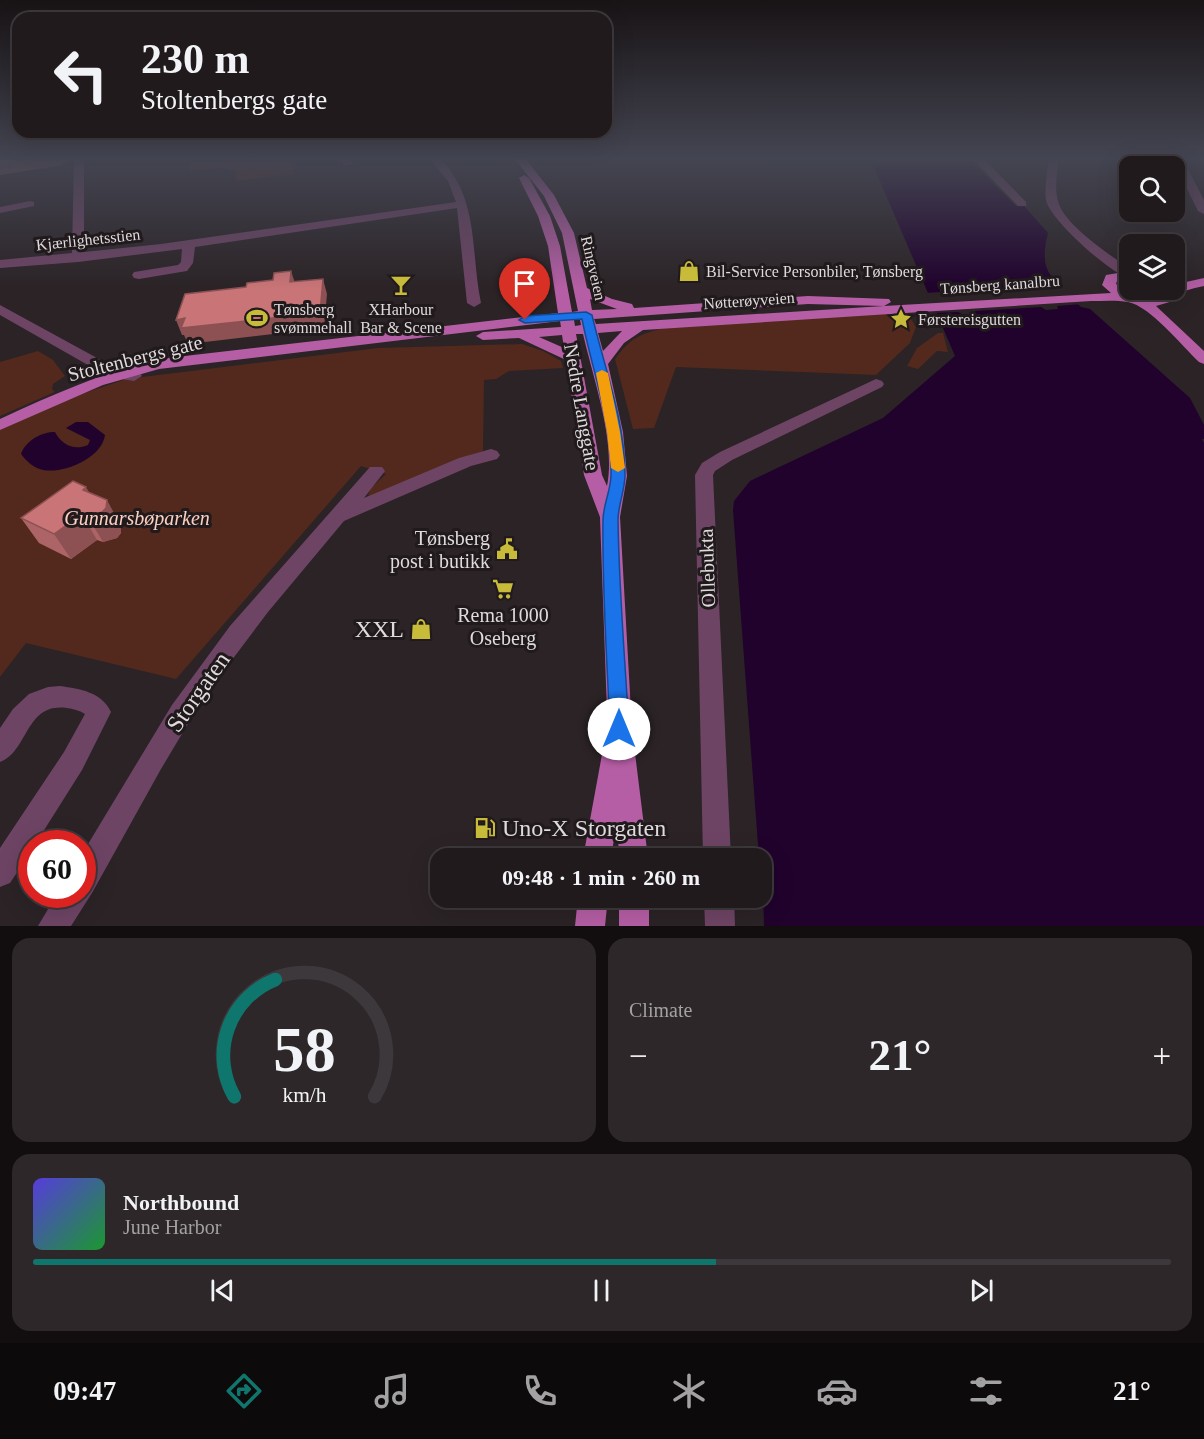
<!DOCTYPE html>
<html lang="en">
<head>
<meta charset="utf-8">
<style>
  :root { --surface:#201a1c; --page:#2d2729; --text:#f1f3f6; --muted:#a2a1a3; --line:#3d383b; --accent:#0f766e }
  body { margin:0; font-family:"Times New Roman",serif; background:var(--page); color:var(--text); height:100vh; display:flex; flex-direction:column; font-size:22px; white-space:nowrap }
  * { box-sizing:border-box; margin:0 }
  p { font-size:20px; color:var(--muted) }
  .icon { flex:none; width:33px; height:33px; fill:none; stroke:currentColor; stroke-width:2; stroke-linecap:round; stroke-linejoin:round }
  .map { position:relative; height:926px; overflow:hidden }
  .drawer { display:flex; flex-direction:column; gap:12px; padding:12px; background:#120e0f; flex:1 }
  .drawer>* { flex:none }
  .guide { position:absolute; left:12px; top:12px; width:600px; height:126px; border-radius:18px; box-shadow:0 6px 24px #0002,0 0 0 2px var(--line); background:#201a1c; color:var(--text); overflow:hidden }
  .tools { position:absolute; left:1119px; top:156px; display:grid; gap:12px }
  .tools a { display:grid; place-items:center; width:66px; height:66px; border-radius:12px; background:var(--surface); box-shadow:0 6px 24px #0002,0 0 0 2px var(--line); font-size:30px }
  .speed { position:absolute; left:18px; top:830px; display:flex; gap:12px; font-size:30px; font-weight:700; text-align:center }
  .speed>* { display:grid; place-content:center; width:78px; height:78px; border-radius:50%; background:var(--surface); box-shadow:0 6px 24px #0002,0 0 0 2px var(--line); line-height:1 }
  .speed .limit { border:9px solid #d22; background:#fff; color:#111 }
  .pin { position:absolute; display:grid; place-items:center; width:51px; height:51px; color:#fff; margin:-62px -26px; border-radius:50% 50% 50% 0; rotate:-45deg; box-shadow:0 0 6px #0007 }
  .pin .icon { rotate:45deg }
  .me { position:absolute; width:66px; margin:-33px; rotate:0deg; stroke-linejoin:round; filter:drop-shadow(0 0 4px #0008) }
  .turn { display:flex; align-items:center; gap:21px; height:126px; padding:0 30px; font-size:27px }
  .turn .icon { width:78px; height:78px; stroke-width:2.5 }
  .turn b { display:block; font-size:42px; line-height:51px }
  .big { font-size:45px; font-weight:600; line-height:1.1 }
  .drawer .card { flex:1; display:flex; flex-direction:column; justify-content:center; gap:9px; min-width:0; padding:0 21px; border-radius:18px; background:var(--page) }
  .drawer .dial { align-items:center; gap:0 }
  .dial svg { height:156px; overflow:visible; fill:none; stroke:var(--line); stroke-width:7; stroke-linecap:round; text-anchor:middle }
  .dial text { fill:var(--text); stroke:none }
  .song { display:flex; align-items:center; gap:18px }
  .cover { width:72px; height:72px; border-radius:9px; background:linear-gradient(135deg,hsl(250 70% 55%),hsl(130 70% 35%)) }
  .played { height:6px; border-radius:3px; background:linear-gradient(90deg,var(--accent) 60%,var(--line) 60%) }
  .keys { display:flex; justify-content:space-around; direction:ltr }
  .heat { display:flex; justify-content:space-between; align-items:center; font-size:33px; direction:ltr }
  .drawer .tiles { flex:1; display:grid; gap:12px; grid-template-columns:1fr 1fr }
  .card:last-child { grid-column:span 2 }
  .trip { position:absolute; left:430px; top:848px; width:342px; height:60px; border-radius:18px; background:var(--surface); box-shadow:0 6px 24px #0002,0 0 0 2px var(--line); font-weight:600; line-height:60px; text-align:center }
  .tab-bar { display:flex; height:96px; justify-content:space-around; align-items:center; background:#0d0a0b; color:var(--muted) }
  .tab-bar .icon { width:42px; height:42px }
  .tab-bar .on { color:var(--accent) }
  .tab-bar b { font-size:27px; color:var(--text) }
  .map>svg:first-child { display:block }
</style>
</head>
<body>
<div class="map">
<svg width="1204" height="926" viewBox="0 0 1204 926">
  <rect width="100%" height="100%" fill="#2b2326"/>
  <path fill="#52291c" d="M 189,158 L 295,158 L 292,159 L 294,174 L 236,181 L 236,170 L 224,168 L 190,171 Z
    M 906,311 L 916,327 L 910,343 L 876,375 L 676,367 L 654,428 L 633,429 L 615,359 C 630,338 640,334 664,328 Z
    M 938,333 L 943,333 L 948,352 L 937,351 L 918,369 L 907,366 L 917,348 Z
    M 522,344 L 543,351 L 561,361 L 563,368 L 509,371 L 496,379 L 484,380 L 483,451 L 370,496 L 368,495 L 371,488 L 386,474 L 361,466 L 176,679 L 26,643 L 0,677 L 0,428 L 64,400 L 126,379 L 378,348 Z
    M 38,351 L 53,360 L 65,376 L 53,384 L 52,389 L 55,392 L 0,416 L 0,362 Z"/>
  <path fill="#20022d" d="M 870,158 L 968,158 L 1016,206 L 1024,206 L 1048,233 C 1044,250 1041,267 1055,280 L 1054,283 L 1081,307 L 1090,309 L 1190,398 L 1204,425 L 1204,439 L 1202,439 L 1204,443 L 1204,926 L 764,926 L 762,858 L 759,858 L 733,510 L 734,501 L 750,481 L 883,418 L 955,356 Z
    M 76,422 L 88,422 L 105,435 C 102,458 64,474 43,470 C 34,468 26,461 21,454 C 26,440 42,432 55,432 C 62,445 74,451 88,445 L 90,440 L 66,428 Z"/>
  <path fill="#2b2326" d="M 1019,284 L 1030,284 L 1036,286 L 1061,285 L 1083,304 L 1057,306 L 1058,309 L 1046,310 L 1041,307 L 975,311 L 975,314 L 964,315 L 958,312 L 934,313 L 925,293 L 940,292 L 940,289 L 950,288 L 956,291 L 1019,288 Z"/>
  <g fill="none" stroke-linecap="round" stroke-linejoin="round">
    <path fill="#6e4465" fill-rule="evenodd" d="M 74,158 L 84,158 L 84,252 L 161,244 L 456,202 L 448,181 L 429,158 L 440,158 C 480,200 470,250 481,303 L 474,307 L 467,303 L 457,208 L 195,247 L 193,263 L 187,271 L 139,279 L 134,278 L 132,275 L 134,272 L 178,265 L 181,262 L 182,249 L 78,262 L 0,268 L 0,260 L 72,253 Z
      M 341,158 L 351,158 L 353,164 L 344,166 Z
      M 972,158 L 983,158 L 1026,202 L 1026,206 L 1018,206 Z
      M 1048,158 L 1058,158 C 1058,172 1054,188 1058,201 C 1063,224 1110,255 1130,269 L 1130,279 C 1110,273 1050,220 1046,200 C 1044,187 1048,172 1048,158 Z
      M 1172,158 L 1182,158 L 1204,200 L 1204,214 L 1198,211 Z
      M 30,201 L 34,202 L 34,206 L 0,213 L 0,207 Z
      M 0,305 L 119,370 L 140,373 L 142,376 L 134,381 L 109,377 L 0,315 Z
      M 876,379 L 882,381 L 884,384 L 882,387 L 732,460 L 715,471 L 713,475 L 731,858 L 703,858 L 695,475 L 702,463 L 720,452 Z
      M 491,449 L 497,451 L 500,455 L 497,459 L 471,466 L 344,521 L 268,612 L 204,697 L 161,769 L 92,893 L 71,926 L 38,926 L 57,894 L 82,894 L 82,854 L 172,705 L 230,626 L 370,467 L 382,467 L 385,471 L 364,498 L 459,458 Z
      M 60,686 C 80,689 102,692 111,712 L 82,770 L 36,843 L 32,843 L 32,850 L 10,883 L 0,887 L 0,848 L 64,752 L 85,714 C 79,710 73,709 67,708 C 25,702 29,751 0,762 L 0,728 L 13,709 L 29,694 L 48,687 Z
      M 704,897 L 734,897 L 735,926 L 705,926 Z"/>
    <path fill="#b55ea5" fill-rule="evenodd" d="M 514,158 L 525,158 L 554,195 L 574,233 L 587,288 L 612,299 L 632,304 L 634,308 L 808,296 L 889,299 L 891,302 L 884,306 L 1111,293 L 1102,285 L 1106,275 L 1130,271 L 1130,279 L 1117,281 L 1116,284 C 1129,295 1146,302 1162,295 L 1161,290 L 1174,290 L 1174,286 L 1177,284 L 1204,278 L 1204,286 C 1192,289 1179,290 1173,301 L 1156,306 L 1204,351 L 1204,364 L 1199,362 C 1182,346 1150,306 1128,302 C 1117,300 1103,301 1091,301 L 643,330 L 624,343 L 608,364 L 623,432 L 627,476 L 620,517 L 632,729 L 648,858 L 620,858 L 616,826 L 611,858 L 583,858 L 603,749 L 608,740 L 600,517 L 584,475 L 566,360 L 519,338 L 483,340 L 476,336 L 483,332 L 561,327 L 560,321 L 159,369 L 103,385 L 0,430 L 0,419 C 52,395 103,372 159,359 L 558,313 L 548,246 L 538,216 L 519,178 L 524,175 L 529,178 L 550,216 L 560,246 L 572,312 L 578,311 L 562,233 L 544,196 ZM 590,299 L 617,309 L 592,310 ZM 808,304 L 884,306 L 596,324 L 594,319 ZM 574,320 L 580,320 L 581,325 L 575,326 ZM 622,331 L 603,351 L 598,333 ZM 576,334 L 583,334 C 593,378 616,441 607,486 L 602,475 ZM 562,335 L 564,348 L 539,337 Z
      M 578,897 L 608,897 L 605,926 L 575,926 Z
      M 619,897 L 649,897 L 649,926 L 619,926 Z"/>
  </g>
  <path fill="#ad6466" d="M 89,493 L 121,526 L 121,533 L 117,538 L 103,542 L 97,540 L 71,559 L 39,543 L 21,518 Z"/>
  <path fill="#8d5153" d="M 40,158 L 67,158 L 67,162 L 63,162 L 63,165 L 0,175 L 0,164 Z
    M 291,271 L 296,286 L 290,282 Z
    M 323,279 L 327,294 L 324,328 L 188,344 L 184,335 L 182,335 L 176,320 Z
    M 86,487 L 101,513 L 107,500 L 121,526 L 121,533 L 117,538 L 103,542 L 88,517 L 83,490 Z
    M 82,514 L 97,540 L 71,559 L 54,534 Z"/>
  <path fill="#c97477" stroke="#8d5153" stroke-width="1.5" d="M 0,158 L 40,158 L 0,164 Z
    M 291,271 L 290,282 L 323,279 L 320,313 L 181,328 L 185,318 L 176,320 L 185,294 L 246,287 L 247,283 L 273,280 L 274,273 Z
    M 73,481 L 86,487 L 83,490 L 107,500 L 106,508 L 102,512 L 88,517 L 82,514 L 54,534 L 21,518 Z"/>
  <linearGradient id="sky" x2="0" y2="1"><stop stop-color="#181315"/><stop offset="0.55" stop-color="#444552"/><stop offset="1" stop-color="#444552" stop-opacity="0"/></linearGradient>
  <rect width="1204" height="288" fill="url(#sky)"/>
  <path fill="#1a73e8" stroke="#114b97" stroke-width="1.5" d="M 586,312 L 592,315 C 604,367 625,420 625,475 C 625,490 618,505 618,520 C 619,590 625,660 629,729 L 626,735 L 619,738 L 612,735 L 610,729 C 607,660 602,589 603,520 C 603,505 611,490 611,475 C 612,422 592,370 582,319 L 525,323 L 519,320 L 525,316 Z"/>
  <path fill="#f59e0b" d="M 602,370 L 608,373 L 620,432 L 625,468 L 618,472 L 611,468 L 607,432 L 596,373 Z"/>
  <defs>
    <symbol id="shop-bare" viewBox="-9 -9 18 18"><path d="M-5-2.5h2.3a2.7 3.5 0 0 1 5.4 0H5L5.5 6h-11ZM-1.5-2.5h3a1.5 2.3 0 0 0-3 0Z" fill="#c9bb3a" stroke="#211a1c" stroke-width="2.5" paint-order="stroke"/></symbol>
    <symbol id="bar-bare" viewBox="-9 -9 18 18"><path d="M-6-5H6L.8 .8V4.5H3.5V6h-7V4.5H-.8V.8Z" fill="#c9bb3a" stroke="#211a1c" stroke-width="2.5" paint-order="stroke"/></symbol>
    <symbol id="stadium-bare" viewBox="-9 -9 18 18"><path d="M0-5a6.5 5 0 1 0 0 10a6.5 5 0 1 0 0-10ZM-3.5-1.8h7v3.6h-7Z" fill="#c9bb3a" stroke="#211a1c" stroke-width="2.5" paint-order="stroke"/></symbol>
    <symbol id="sight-bare" viewBox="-9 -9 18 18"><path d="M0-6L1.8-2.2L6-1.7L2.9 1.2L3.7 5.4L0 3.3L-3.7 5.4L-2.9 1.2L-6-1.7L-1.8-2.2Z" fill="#c9bb3a" stroke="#211a1c" stroke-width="2.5" paint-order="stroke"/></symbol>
    <symbol id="civic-bare" viewBox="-9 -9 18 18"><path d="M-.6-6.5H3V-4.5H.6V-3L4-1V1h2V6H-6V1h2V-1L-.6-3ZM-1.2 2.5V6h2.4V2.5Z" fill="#c9bb3a" stroke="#211a1c" stroke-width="2.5" paint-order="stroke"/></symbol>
    <symbol id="supermarket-bare" viewBox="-9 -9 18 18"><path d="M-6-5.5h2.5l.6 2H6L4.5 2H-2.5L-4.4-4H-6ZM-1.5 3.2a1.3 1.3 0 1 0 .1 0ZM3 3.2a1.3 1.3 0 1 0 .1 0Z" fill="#c9bb3a" stroke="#211a1c" stroke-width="2.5" paint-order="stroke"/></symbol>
    <symbol id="fuel-bare" viewBox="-9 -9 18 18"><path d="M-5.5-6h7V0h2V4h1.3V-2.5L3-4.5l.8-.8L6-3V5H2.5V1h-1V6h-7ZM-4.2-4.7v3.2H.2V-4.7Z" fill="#c9bb3a" stroke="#211a1c" stroke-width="2.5" paint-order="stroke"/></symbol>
  </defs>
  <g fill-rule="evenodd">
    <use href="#shop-bare" x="674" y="256" width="30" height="30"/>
    <use href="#bar-bare" x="386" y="270" width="30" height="30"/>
    <use href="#stadium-bare" x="242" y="303" width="30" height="30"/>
    <use href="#sight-bare" x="886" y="304" width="30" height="30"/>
    <use href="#civic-bare" x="492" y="534" width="30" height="30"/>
    <use href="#supermarket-bare" x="488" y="574" width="30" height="30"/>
    <use href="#shop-bare" x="406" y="614" width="30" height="30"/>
    <use href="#fuel-bare" x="470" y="813" width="30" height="30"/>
  </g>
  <g text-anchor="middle" stroke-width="6" stroke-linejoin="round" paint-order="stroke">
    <g font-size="16" fill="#dfdadc" stroke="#211a1c">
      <text transform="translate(88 239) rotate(-6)" y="6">Kjærlighetsstien</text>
      <text transform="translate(594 268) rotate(77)" y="6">Ringveien</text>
      <text transform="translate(1000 284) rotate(-4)" y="6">Tønsberg kanalbru</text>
      <text transform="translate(749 300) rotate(-4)" y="6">Nøtterøyveien</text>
    </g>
    <g font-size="16" fill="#dfdadc" stroke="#211a1c" text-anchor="start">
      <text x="706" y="277">Bil-Service Personbiler, Tønsberg</text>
      <text x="274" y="315">Tønsberg<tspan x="274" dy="18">svømmehall</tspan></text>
      <text x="401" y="315" text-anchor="middle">XHarbour<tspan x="401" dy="18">Bar &amp; Scene</tspan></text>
      <text x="918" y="325">Førstereisgutten</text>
    </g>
    <g font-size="20" fill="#dfdadc" stroke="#211a1c">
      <text transform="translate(135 358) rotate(-14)" y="7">Stoltenbergs gate</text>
      <text transform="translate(582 407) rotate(80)" y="7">Nedre Langgate</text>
      <text transform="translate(707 568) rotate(-92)" y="7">Ollebukta</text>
    </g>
    <g font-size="20" font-style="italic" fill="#fdd0c1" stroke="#211a1c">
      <text x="137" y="525">Gunnarsbøparken</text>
    </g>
    <g font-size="20" fill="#dfdadc" stroke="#211a1c" text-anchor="end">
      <text x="490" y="545">Tønsberg<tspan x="490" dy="23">post i butikk</tspan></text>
      <text x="503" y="622" text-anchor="middle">Rema 1000<tspan x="503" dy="23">Oseberg</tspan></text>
    </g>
    <g font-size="24" fill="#dfdadc" stroke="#211a1c" text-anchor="end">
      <text x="404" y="637">XXL</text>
      <text x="502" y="836" text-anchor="start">Uno-X Storgaten</text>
    </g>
    <g font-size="24" fill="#dfdadc" stroke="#211a1c">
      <text transform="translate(198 692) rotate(-55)" y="8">Storgaten</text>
    </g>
  </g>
</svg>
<div class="tools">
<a><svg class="icon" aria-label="search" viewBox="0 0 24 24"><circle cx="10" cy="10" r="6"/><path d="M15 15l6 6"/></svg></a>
<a><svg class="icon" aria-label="layers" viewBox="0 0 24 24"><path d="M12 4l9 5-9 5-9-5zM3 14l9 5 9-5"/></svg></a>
</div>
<div class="speed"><div class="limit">60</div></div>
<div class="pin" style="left:525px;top:320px;background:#d93025"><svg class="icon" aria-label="arrive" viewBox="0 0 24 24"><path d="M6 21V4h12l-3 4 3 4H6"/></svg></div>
<svg class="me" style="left:619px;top:729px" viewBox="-20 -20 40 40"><circle r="19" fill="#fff"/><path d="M0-13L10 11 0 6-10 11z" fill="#1a73e8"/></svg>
<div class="trip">09:48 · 1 min · 260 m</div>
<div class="guide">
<div class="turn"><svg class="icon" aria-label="left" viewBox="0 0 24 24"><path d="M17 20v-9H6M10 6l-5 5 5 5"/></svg><div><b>230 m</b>Stoltenbergs gate</div></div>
</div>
</div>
<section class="drawer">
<div class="tiles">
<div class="card dial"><svg viewBox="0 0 100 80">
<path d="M14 69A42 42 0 1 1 86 69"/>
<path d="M14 69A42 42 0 0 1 35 9" stroke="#0f766e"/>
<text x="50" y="56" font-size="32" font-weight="700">58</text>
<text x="50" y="72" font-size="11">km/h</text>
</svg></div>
<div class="card"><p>Climate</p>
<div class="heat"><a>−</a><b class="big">21°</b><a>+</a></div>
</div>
<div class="card">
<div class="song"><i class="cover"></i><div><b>Northbound</b><p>June Harbor</p></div></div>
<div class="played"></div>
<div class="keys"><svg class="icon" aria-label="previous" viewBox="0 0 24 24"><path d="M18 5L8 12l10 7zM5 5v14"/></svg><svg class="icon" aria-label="pause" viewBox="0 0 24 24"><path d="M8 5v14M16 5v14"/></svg><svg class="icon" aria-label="next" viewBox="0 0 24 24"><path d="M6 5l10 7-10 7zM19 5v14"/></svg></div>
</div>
</div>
</section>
<nav class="tab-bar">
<b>09:47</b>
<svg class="icon on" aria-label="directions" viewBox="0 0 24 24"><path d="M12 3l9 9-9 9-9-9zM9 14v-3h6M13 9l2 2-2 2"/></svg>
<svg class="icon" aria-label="music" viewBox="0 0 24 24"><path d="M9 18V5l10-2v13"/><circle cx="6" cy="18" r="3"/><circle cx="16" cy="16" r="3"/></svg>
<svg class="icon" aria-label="phone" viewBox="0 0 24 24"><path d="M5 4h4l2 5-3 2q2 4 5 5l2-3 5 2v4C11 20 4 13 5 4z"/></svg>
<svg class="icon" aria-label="climate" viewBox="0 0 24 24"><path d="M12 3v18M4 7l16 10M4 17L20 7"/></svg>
<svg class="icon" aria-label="car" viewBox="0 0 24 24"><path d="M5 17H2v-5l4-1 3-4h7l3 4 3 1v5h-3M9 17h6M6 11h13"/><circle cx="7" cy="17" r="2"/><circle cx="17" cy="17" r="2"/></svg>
<svg class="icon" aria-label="filters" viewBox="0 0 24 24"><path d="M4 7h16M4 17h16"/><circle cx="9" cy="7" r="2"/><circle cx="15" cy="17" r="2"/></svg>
<b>21°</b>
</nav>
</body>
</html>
